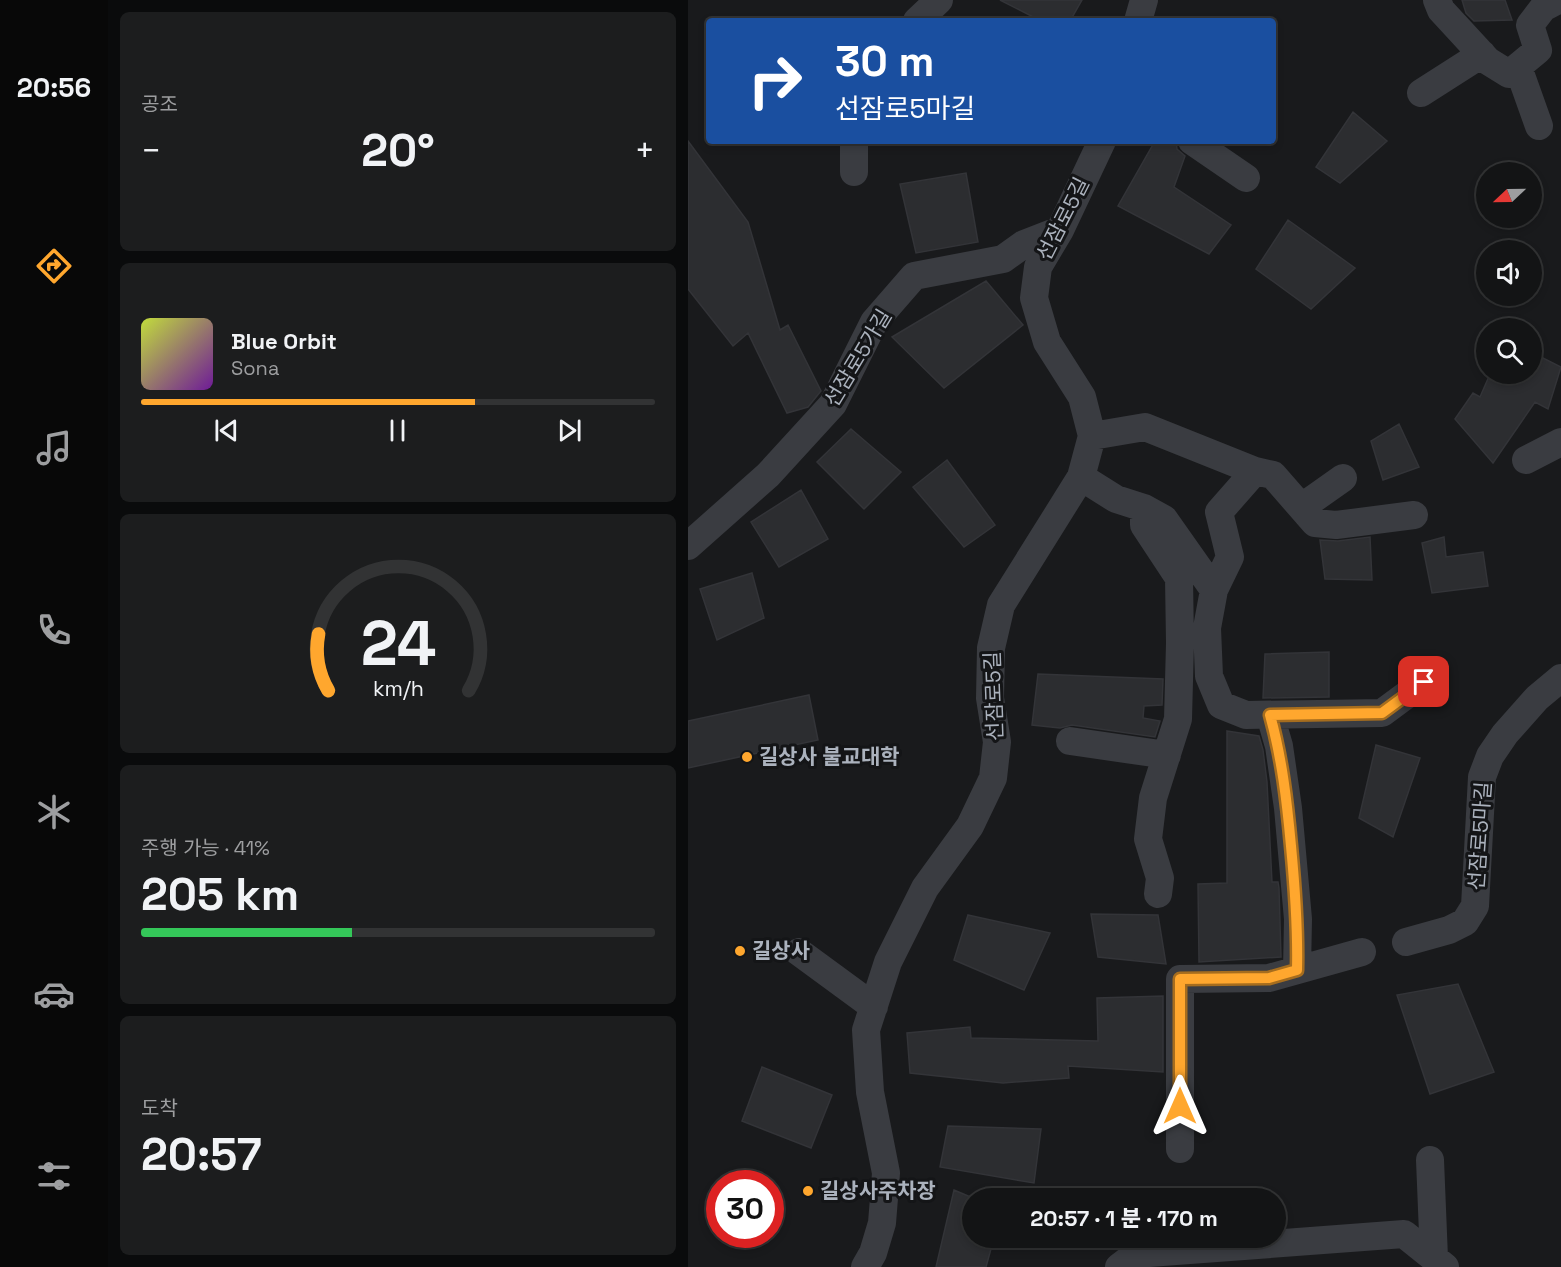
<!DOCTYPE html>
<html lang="ko">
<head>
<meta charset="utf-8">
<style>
  :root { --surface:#131415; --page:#1c1d1e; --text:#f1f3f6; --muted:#9d9ea0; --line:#323334; --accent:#ffa72e }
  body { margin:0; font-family:"Space Grotesk","Noto Sans KR",sans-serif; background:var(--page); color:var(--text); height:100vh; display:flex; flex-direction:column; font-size:22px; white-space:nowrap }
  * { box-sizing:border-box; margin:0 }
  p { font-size:20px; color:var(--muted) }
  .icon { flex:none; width:33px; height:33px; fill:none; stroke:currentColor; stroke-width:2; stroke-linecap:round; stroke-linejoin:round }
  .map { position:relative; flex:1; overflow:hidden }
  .details { display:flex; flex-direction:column; gap:12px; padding:12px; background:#0a0b0c; width:580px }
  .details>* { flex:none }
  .banner { position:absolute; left:18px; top:18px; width:570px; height:126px; border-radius:6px; box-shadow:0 3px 9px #0003,0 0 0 2px var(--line); background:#1a4fa0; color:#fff; overflow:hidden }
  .needle { width:39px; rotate:248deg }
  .tools { position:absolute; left:788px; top:162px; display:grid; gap:12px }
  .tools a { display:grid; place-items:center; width:66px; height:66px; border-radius:50%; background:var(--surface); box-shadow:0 3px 9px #0003,0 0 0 2px var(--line); font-size:30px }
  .speed { position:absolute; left:18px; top:1170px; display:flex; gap:12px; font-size:30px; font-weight:700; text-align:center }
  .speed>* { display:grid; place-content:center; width:78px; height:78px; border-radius:50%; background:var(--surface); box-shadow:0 3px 9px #0003,0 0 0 2px var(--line); line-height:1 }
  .speed .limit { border:9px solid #d22; background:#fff; color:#111 }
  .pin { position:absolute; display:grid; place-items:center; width:51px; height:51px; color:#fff; margin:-26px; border-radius:12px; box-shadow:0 3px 9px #0006 }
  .me { position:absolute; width:66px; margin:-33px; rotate:0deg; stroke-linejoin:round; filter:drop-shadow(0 0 4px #0008) }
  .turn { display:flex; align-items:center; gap:21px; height:126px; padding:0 30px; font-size:27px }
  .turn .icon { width:78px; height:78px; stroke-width:2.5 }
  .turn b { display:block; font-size:42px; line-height:51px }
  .big { font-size:45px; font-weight:800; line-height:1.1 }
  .details .widget { flex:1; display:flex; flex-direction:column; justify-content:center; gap:9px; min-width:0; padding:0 21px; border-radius:9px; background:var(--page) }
  .details .dial { align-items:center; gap:0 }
  .dial svg { height:156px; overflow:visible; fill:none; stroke:var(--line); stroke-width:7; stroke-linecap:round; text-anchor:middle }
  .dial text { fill:var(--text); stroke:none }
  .song { display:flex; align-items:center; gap:18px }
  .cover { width:72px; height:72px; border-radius:9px; background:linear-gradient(135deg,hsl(70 70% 55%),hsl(280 70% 35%)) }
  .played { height:6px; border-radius:3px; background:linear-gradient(90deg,var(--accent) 65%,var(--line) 65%) }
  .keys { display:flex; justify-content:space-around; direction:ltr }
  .heat { display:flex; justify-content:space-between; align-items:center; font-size:33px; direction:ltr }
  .charge { height:9px; border-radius:4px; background:linear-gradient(90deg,#34c759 41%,var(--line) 0) }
  .trip { position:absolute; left:274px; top:1188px; width:324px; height:60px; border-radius:30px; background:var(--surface); box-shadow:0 3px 9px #0003,0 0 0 2px var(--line); font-weight:800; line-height:60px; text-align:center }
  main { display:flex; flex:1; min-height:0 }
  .tabs { display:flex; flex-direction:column; width:108px; justify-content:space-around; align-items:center; background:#080808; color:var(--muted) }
  .tabs .icon { width:42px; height:42px }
  .tabs .active { color:var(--accent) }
  .tabs b { font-size:27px; color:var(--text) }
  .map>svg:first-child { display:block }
</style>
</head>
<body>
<main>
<nav class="tabs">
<b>20:56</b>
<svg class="icon active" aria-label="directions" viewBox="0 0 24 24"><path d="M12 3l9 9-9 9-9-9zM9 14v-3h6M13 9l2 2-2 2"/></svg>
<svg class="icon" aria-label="music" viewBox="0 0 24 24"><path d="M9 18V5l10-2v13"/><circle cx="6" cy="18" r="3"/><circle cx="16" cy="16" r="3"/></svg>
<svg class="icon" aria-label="phone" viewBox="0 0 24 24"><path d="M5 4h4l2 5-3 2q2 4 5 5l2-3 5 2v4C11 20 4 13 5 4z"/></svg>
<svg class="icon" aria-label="climate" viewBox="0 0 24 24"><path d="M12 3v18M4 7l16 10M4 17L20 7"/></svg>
<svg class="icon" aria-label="car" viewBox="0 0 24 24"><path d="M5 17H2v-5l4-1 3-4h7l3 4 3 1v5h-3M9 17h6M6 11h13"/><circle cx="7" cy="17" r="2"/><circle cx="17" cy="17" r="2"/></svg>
<svg class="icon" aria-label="filters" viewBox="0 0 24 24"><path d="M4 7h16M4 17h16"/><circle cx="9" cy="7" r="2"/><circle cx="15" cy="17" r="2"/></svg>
</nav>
<section class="details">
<div class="widget"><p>공조</p>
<div class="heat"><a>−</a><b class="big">20°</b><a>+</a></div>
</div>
<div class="widget">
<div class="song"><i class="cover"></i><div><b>Blue Orbit</b><p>Sona</p></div></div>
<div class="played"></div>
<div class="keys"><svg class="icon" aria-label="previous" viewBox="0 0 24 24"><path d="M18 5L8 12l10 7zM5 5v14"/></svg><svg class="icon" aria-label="pause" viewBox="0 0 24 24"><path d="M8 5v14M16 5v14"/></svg><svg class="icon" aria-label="next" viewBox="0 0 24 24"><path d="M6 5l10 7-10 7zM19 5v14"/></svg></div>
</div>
<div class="widget dial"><svg viewBox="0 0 100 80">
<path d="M14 69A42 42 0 1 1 86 69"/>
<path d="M14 69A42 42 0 0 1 9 40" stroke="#ffa72e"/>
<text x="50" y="56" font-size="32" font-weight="700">24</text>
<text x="50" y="72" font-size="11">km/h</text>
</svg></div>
<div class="widget"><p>주행 가능 · 41%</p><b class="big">205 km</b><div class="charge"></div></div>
<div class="widget"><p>도착</p><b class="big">20:57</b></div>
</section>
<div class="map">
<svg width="873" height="1267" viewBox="0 0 873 1267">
  <rect width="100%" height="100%" fill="#191a1c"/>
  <path fill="#2c2d30" stroke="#333438" stroke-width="1.5" d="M 312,0 L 394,0 L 382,21 L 353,21 Z
    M 774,0 L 817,0 L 824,20 L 786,21 L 778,13 Z
    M 665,112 L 699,141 L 652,183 L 628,167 Z
    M 0,141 L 60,222 L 92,330 L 100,325 L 133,391 L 120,407 L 99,413 L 60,333 L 45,346 L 0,289 Z
    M 467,141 L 488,141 L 489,149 L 497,156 L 486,187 L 543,225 L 521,254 L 430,206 Z
    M 278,173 L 290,242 L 228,253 L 212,184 Z
    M 600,220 L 667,268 L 623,309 L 568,269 Z
    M 298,281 L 335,325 L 256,388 L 204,337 Z
    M 843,352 L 873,367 L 860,409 L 847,402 L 805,463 L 767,419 L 785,393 L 792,397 L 802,374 L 843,374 Z
    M 711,424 L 731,467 L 695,480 L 683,441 Z
    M 163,429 L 213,472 L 176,509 L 129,462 Z
    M 259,460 L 307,525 L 276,547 L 225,487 Z
    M 113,490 L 140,539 L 91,567 L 63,522 Z
    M 682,537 L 684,580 L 637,579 L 632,540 L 650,541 Z
    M 756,537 L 758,557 L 795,552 L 800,586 L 744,593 L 734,543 Z
    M 64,573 L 76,618 L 29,640 L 12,589 Z
    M 641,652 L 641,697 L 575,698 L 577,654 Z
    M 350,674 L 475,679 L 474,705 L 456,706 L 455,718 L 472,721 L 467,737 L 384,725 L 372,728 L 344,725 Z
    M 121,695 L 130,740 L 0,768 L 0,721 Z
    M 539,731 L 571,736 L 575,750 L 579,782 L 584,882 L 590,882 L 591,888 L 593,957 L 511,962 L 510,884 L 539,883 Z
    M 688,745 L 732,758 L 705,837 L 671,818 Z
    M 403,914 L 470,915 L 478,964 L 410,957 Z
    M 280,915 L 362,933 L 336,990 L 266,960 Z
    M 770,984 L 806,1072 L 742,1094 L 709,995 Z
    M 475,996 L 475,1072 L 380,1066 L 381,1078 L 315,1083 L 222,1073 L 219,1033 L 282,1027 L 283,1038 L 410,1041 L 409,998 Z
    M 74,1067 L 144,1095 L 123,1148 L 54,1121 Z
    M 260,1126 L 353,1129 L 346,1183 L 252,1167 Z
    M 266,1190 L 285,1198 L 285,1238 L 306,1238 L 298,1267 L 248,1267 Z"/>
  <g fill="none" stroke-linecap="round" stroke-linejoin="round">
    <path stroke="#3a3c41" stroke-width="28" d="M 749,0 L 753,10 L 800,61 L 821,74 L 850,50 L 842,25 L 855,8 L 870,0
      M 229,21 L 251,0
      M 450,21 L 456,0
      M 830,67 L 851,126
      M 733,93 L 794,54
      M 504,141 L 558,178
      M 166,172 L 166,141
      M 404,436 L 457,427 L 567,471 L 585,475 L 627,523 L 648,525 L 726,515
      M 838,460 L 873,442
      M 567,471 L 531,512 L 542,557 L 526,590 L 519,628 L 521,676 L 533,705 L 558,715 L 694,713 L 736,682
      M 393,477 L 428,499 L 456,508 L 476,519 L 526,590
      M 614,507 L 655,478
      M 456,508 L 456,525 L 491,578 L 492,643 L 490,719 L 465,798 L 460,839 L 472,878 L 470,894
      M 0,546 L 80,475 L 145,404 L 186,322 L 226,276 L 315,259 L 336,244 L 372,230
      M 582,715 L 591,746 L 600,808 L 610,919 L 609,970
      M 382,741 L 479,755
      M 718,942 L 761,930 L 777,922 L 787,906 L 794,777 L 802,756 L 817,734 L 849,698 L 873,678
      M 111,952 L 186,1007
      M 492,1149 L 492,979 L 581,978 L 674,952
      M 742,1160 L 746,1258
      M 177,1267 L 185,1253 L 194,1223 L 198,1173 L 182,1092 L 178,1030 L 200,962 L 237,888 L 282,826 L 305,778 L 309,742 L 302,698 L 303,648 L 313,605 L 393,477 L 404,436 L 394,397 L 359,342 L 346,298 L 350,267 L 372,230 L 414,141
      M 431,1267 L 448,1254 L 716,1234 L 757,1267"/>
  </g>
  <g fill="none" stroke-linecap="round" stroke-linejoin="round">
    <defs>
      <path id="route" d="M 492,1106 L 492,979 L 581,978 L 609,970 C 610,928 607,888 603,846 C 599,802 594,758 582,715 L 694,713 L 736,682"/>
    </defs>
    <use href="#route" stroke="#a66d1e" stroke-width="15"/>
    <use href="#route" stroke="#ffa72e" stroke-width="10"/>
  </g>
  <g fill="#ffa72e" stroke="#141517" stroke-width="2">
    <circle cx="59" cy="757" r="6"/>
    <circle cx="52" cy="951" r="6"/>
    <circle cx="120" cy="1191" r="6"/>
  </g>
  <g text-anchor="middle" stroke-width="6" stroke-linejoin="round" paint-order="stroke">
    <g font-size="21" fill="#abb2bd" stroke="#141517">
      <text transform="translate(375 219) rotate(-63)" y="7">선잠로5길</text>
      <text transform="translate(170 358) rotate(-59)" y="7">선잠로5가길</text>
      <text transform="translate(306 696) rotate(-92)" y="7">선잠로5길</text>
      <text transform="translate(792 836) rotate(-86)" y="7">선잠로5마길</text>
    </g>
    <g font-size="21" font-weight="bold" fill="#abb2bd" stroke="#141517" text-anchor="start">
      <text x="71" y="764">길상사 불교대학</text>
      <text x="64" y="958">길상사</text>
      <text x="132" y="1198">길상사주차장</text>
    </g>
  </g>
</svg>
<div class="tools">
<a><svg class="needle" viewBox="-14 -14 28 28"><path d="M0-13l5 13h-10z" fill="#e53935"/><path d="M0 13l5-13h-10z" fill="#9d9ea0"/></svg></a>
<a><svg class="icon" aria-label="sound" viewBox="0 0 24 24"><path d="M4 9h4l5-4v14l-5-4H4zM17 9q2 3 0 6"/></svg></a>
<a><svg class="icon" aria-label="search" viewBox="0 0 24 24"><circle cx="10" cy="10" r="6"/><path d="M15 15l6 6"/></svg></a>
</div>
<div class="speed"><div class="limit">30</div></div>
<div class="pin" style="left:736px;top:682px;background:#d93025"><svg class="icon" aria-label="arrive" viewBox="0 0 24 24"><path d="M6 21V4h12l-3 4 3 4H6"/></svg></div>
<svg class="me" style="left:492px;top:1106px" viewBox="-20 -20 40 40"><path d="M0-17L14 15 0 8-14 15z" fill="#ffa72e" stroke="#fff" stroke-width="4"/></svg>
<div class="trip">20:57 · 1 분 · 170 m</div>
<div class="banner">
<div class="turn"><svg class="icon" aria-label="right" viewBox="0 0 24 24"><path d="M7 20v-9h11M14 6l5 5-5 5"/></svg><div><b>30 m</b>선잠로5마길</div></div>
</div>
</div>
</main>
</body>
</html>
